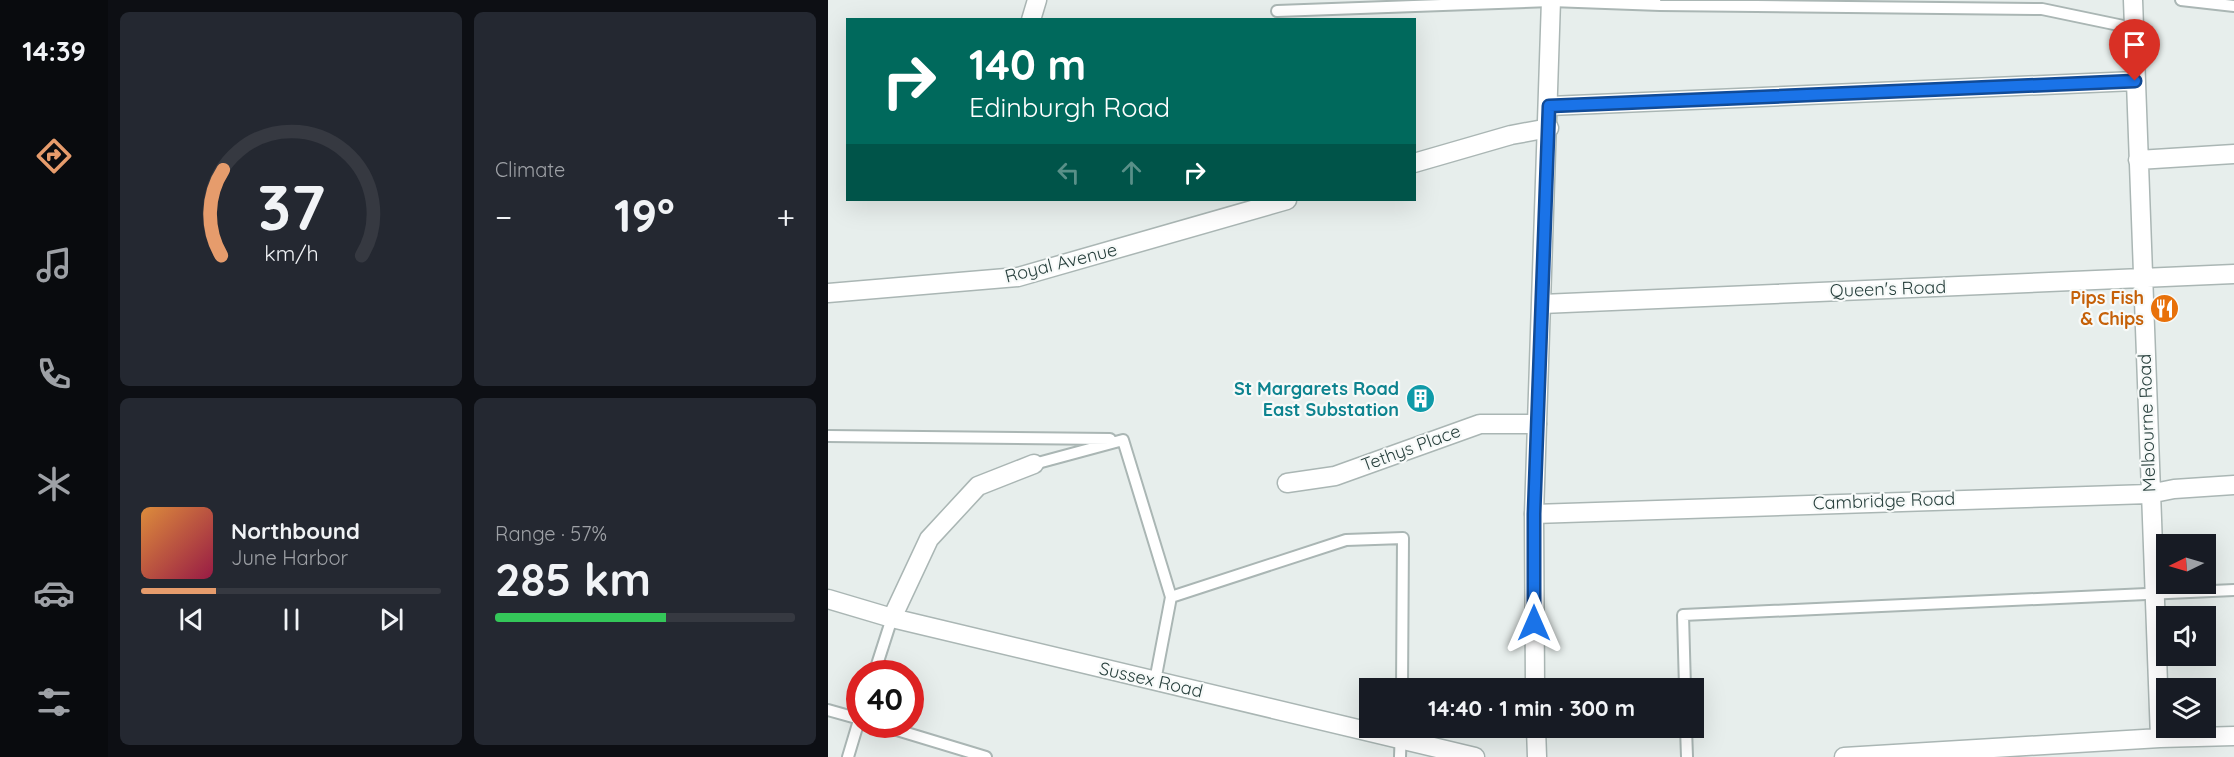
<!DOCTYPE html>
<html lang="en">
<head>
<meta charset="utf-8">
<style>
  :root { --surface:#171b24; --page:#242831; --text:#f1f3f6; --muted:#9ea1a6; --line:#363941; --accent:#e69c6c }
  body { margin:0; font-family:Quicksand,sans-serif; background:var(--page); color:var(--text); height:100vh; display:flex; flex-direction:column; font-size:22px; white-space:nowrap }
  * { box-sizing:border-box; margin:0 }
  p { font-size:20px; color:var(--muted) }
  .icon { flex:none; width:33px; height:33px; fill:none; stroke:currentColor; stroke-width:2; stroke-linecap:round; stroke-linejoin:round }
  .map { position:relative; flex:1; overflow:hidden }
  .details { display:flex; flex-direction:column; gap:12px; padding:12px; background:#0d0f14; width:720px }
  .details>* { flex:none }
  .banner { position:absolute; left:18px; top:18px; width:570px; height:183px; border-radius:0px; box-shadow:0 6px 24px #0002; background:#00695c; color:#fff; overflow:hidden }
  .needle { width:39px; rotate:265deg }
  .tools { position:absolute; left:1328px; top:534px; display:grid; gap:12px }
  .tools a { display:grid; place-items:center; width:60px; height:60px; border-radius:0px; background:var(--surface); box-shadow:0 6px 24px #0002; font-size:30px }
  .speed { position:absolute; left:18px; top:660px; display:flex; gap:12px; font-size:30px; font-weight:700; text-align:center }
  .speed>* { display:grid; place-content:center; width:78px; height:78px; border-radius:50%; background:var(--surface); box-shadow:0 6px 24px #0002; line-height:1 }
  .speed .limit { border:9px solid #d22; background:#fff; color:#111 }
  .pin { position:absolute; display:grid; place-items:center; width:51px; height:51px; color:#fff; margin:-62px -26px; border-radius:50% 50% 50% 0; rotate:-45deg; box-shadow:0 0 6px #0007 }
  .pin .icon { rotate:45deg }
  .me { position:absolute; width:66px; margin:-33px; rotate:0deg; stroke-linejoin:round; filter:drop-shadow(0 0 4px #0008) }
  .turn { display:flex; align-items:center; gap:21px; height:126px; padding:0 24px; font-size:27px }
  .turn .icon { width:78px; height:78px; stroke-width:2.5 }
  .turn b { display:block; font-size:42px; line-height:51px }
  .lanes { display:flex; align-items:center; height:57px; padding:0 24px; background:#0003; justify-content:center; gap:30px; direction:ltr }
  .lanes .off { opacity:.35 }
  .big { font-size:45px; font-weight:700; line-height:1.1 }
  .details .widget { flex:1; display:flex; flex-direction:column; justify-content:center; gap:9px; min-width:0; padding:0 21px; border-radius:9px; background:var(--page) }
  .details .dial { align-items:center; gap:0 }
  .dial svg { height:156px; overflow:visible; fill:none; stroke:var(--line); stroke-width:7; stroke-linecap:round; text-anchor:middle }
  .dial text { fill:var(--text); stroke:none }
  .song { display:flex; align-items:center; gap:18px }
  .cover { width:72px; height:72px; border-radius:9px; background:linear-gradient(135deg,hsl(30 70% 55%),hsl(340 70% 35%)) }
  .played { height:6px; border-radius:3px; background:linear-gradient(90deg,var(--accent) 25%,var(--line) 25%) }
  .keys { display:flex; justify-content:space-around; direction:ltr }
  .heat { display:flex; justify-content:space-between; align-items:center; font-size:33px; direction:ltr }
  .charge { height:9px; border-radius:4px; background:linear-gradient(90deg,#34c759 57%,var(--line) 0) }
  .details .tiles { flex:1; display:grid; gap:12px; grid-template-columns:repeat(2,1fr) }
  .trip { position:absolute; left:531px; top:678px; width:345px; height:60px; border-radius:0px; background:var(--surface); box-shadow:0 6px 24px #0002; font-weight:700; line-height:60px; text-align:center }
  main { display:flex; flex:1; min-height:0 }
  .menu { display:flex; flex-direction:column; width:108px; justify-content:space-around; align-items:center; background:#090b0e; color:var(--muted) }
  .menu .icon { width:42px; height:42px }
  .menu .on { color:var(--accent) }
  .menu b { font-size:27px; color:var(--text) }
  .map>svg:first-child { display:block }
</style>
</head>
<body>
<main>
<nav class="menu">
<b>14:39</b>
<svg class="icon on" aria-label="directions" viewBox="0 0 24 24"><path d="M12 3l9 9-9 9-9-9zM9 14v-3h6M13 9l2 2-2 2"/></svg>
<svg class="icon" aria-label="music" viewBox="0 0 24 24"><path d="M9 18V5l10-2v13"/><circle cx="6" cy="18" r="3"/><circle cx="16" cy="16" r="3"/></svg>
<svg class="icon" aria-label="phone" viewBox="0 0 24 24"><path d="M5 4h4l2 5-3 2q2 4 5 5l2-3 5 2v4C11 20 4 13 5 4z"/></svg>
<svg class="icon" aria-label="climate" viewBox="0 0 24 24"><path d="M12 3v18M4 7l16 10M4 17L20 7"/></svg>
<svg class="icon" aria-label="car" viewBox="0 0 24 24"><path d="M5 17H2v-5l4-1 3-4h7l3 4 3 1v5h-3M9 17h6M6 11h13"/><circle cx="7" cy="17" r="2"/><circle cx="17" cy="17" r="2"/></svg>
<svg class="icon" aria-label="filters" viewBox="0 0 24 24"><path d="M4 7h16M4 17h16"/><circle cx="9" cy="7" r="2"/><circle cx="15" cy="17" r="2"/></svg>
</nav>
<section class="details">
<div class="tiles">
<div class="widget dial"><svg viewBox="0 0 100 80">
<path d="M14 69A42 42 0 1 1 86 69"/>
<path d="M14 69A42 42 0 0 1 15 25" stroke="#e69c6c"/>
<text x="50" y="56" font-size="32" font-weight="700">37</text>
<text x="50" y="72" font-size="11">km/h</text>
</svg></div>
<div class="widget"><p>Climate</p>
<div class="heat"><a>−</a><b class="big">19°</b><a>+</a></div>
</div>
<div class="widget">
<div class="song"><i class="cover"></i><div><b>Northbound</b><p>June Harbor</p></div></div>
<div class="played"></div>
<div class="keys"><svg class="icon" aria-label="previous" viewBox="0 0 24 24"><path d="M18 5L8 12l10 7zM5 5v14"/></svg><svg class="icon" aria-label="pause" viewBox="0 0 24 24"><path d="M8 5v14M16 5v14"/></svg><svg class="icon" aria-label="next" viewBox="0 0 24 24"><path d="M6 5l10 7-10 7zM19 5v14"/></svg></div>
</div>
<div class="widget"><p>Range · 57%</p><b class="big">285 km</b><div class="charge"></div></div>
</div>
</section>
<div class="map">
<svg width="1406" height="757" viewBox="0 0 1406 757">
  <rect width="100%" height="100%" fill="#e7eeec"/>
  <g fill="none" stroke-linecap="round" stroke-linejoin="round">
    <defs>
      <path id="service" d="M 1353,0 L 1406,6
        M 449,11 L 723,1 L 832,5 L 1214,9 L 1305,28
        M 0,436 L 282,439
        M 206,464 L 295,440 L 343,597 L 518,540 L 575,538 L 574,688
        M 46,674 L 64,618
        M 327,681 L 343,597
        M 857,688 L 855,615 L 1406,590
        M 0,710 L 32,719
        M 49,724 L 158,757
        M 858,728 L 859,757
        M 20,757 L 32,717
        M 572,757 L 573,728"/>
      <path id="minor" d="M 1305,0 L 1332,738
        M 203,20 L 209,0
        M 721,106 L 1307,81
        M 1310,160 L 1406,154
        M 586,163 L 683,135 L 721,128
        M 0,293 L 190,277 L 459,200
        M 714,304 L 1406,274
        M 459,483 L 507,476 L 652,424 L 709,424
        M 706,514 L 1321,494 L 1346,489 L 1406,485
        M 0,599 L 64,618 L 647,757
        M 64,618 L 101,539 L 150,486 L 206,464
        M 1016,757 L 1332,738 L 1406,736"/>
      <path id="tertiary" d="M 707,688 L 706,514 L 723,0
        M 708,728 L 709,757"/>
    </defs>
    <use href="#service" stroke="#aab6b4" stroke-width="14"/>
    <use href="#minor" stroke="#aab6b4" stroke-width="21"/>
    <use href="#tertiary" stroke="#aab6b4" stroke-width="21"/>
    <use href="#service" stroke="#fff" stroke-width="10"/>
    <use href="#minor" stroke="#fff" stroke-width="18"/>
    <use href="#tertiary" stroke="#fff" stroke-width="18"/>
  </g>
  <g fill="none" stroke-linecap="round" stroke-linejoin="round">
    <defs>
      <path id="route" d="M 706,623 L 706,514 L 721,106 L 1307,81"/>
    </defs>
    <use href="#route" stroke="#114b97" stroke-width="15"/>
    <use href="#route" stroke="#1a73e8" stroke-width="10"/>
  </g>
  <defs>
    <symbol id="restaurant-disc" viewBox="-11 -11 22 22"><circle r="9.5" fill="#e8710a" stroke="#f7faf9"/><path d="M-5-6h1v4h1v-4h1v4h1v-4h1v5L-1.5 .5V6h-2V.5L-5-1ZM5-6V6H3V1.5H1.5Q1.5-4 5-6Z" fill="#fff"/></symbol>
    <symbol id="building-disc" viewBox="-11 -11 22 22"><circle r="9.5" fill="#0f9aa8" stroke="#f7faf9"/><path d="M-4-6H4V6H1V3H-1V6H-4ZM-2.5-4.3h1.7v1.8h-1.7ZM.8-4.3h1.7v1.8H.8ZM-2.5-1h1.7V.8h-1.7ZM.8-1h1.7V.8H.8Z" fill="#fff"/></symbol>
  </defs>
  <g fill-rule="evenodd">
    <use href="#restaurant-disc" x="1320" y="292" width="33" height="33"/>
    <use href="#building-disc" x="576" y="382" width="33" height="33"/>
  </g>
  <g text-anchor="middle" stroke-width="4.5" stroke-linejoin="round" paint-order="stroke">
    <g font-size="18" fill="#273f3c" stroke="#f7faf9">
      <text transform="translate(233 263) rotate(-14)" y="6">Royal Avenue</text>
      <text transform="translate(1060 289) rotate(-2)" y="6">Queen's Road</text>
      <text transform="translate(1319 423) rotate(-92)" y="6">Melbourne Road</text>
      <text transform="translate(583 448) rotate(-20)" y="6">Tethys Place</text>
      <text transform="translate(1056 501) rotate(-2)" y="6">Cambridge Road</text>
      <text transform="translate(323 680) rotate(13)" y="6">Sussex Road</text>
    </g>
    <g font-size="18" font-weight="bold" fill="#c56008" stroke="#f7faf9" text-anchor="end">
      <text x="1316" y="304">Pips Fish<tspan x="1316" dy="21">&amp; Chips</tspan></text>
    </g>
    <g font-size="18" font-weight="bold" fill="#0d838f" stroke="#f7faf9" text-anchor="end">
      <text x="571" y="395">St Margarets Road<tspan x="571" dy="21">East Substation</tspan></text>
    </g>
  </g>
</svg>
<div class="tools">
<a><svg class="needle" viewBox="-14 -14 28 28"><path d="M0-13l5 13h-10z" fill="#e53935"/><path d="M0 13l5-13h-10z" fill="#9ea1a6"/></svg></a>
<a><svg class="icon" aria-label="sound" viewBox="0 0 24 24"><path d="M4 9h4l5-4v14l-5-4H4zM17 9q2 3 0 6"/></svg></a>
<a><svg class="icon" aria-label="layers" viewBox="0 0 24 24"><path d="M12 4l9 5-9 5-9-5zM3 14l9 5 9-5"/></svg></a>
</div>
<div class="speed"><div class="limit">40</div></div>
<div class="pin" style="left:1307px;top:81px;background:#d93025"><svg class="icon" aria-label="arrive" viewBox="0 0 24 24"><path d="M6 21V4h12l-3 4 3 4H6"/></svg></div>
<svg class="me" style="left:706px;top:623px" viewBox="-20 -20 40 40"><path d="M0-17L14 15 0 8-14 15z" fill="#1a73e8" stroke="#fff" stroke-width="4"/></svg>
<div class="trip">14:40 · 1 min · 300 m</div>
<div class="banner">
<div class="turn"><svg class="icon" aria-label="right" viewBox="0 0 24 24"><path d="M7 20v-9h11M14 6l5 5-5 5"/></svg><div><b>140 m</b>Edinburgh Road</div></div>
<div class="lanes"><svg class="icon off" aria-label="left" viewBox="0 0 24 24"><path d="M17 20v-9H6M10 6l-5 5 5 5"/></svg><svg class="icon off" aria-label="ahead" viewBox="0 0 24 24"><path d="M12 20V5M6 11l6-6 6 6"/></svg><svg class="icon" aria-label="right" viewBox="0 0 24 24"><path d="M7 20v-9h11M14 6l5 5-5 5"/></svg></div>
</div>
</div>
</main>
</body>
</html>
